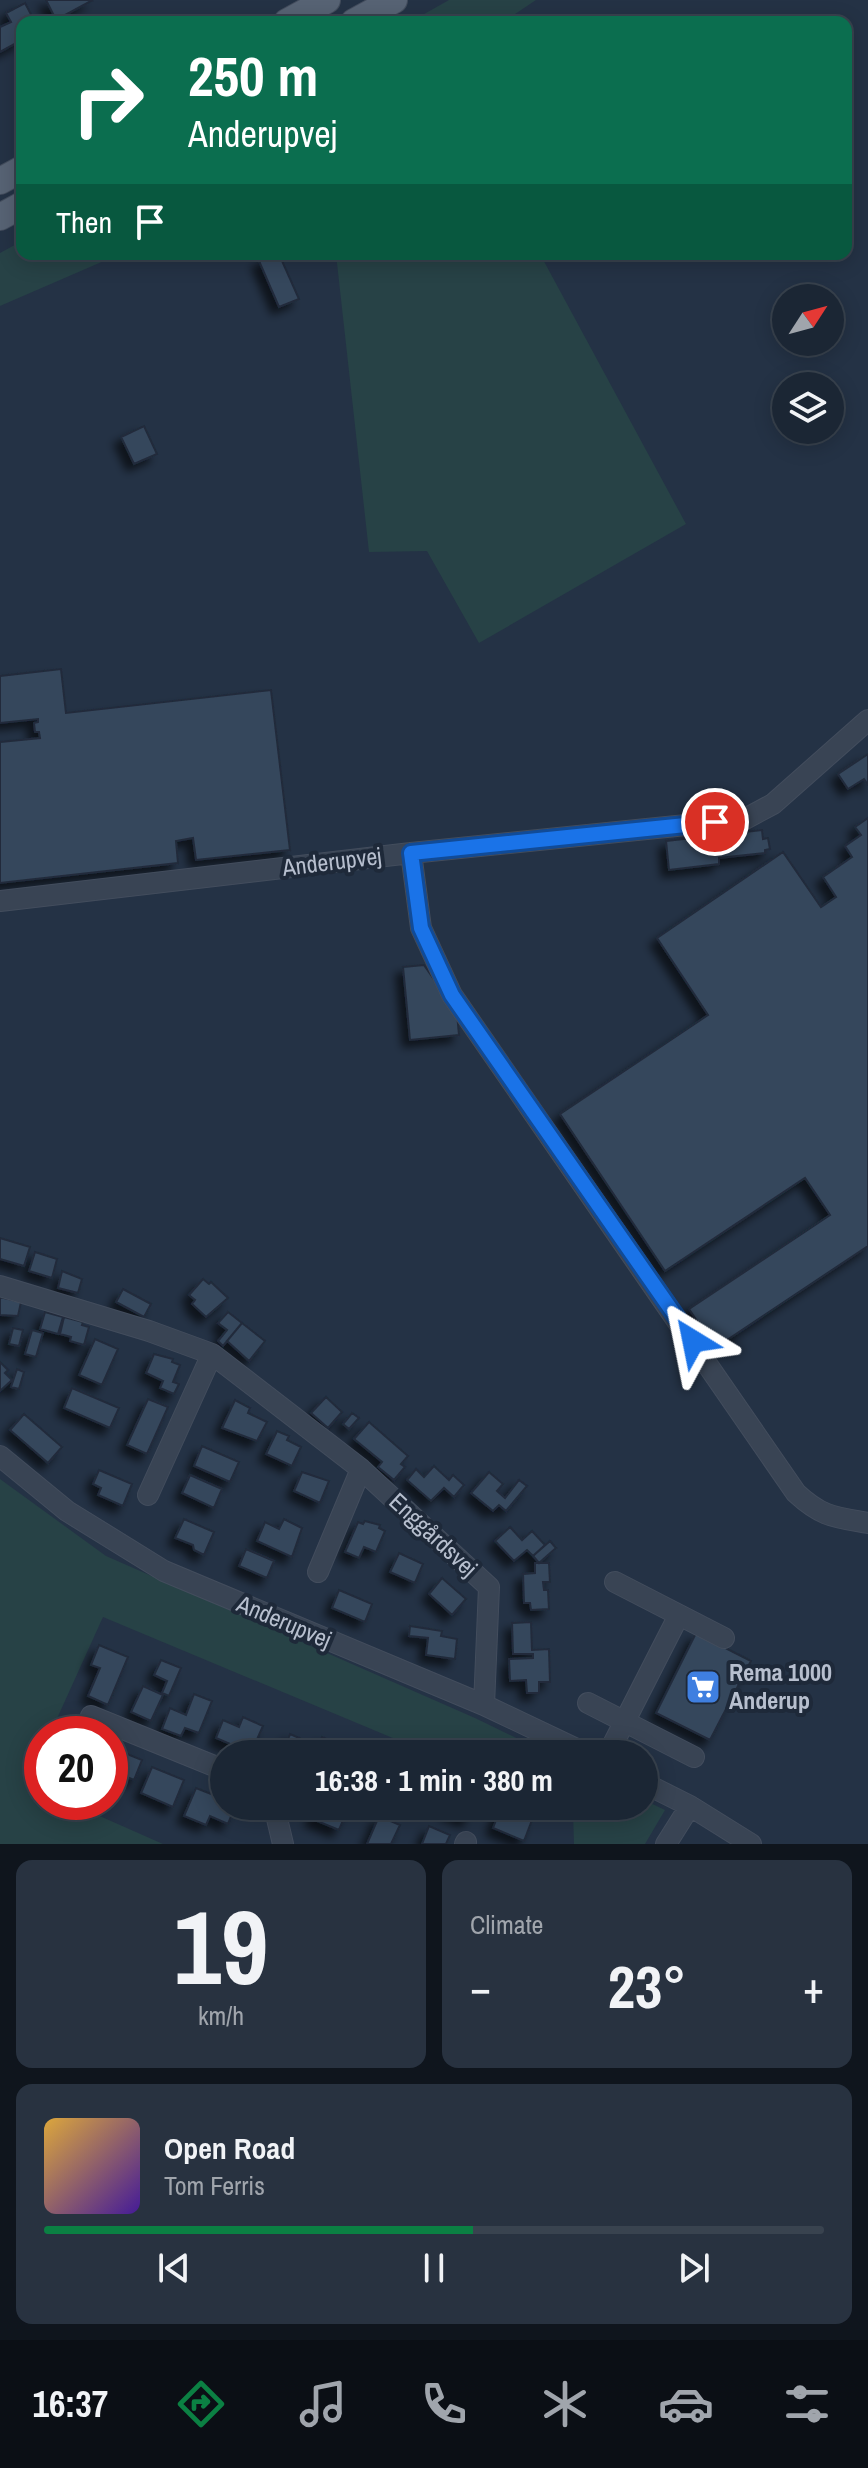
<!DOCTYPE html>
<html lang="en">
<head>
<meta charset="utf-8">
<style>
  :root { --surface:#1b2634; --page:#283240; --text:#f1f3f6; --muted:#a0a5ac; --line:#39434f; --accent:#0b8043 }
  body { margin:0; font-family:"Archivo Narrow",sans-serif; background:var(--page); color:var(--text); height:100vh; display:flex; flex-direction:column; font-size:30px; white-space:nowrap }
  * { box-sizing:border-box; margin:0 }
  p { font-size:26px; color:var(--muted) }
  .icon { flex:none; width:44px; height:44px; fill:none; stroke:currentColor; stroke-width:2; stroke-linecap:round; stroke-linejoin:round }
  .map { position:relative; height:1844px; overflow:hidden }
  .panel { display:flex; flex-direction:column; gap:16px; padding:16px; background:#0f151d; flex:1 }
  .panel>* { flex:none }
  .hud { position:absolute; left:16px; top:16px; width:836px; height:244px; border-radius:16px; box-shadow:0 4px 20px #0003,0 0 0 2px var(--line); background:#0b6e4f; color:#fff; overflow:hidden }
  .needle { width:52px; rotate:54deg }
  .controls { position:absolute; left:772px; top:284px; display:grid; gap:16px }
  .controls a { display:grid; place-items:center; width:72px; height:72px; border-radius:50%; background:var(--surface); box-shadow:0 4px 20px #0003,0 0 0 2px var(--line); font-size:40px }
  .speed { position:absolute; left:24px; top:1716px; display:flex; gap:16px; font-size:40px; font-weight:700; text-align:center }
  .speed>* { display:grid; place-content:center; width:104px; height:104px; border-radius:50%; background:var(--surface); box-shadow:0 4px 20px #0003,0 0 0 2px var(--line); line-height:1 }
  .speed .limit { border:12px solid #d22; background:#fff; color:#111 }
  .pin { position:absolute; display:grid; place-items:center; width:68px; height:68px; color:#fff; margin:-34px; border:4px solid #fff; border-radius:50%; box-shadow:0 2px 8px #0007 }
  .me { position:absolute; width:88px; margin:-44px; rotate:325deg; stroke-linejoin:round; filter:drop-shadow(0 0 6px #0008) }
  .turn { display:flex; align-items:center; gap:28px; height:168px; padding:0 40px; font-size:36px }
  .turn .icon { width:104px; height:104px; stroke-width:2.5 }
  .turn b { display:block; font-size:56px; line-height:68px }
  .then { display:flex; align-items:center; height:76px; padding:0 40px; background:#0003; gap:16px; font-size:30px }
  .big { font-size:60px; font-weight:700; line-height:1.1 }
  .panel .widget { flex:1; display:flex; flex-direction:column; justify-content:center; gap:12px; min-width:0; padding:0 28px; border-radius:16px; background:var(--page) }
  .panel .dial { align-items:center; gap:0 }
  .dial b { font-size:104px; line-height:1 }
  .song { display:flex; align-items:center; gap:24px }
  .cover { width:96px; height:96px; border-radius:12px; background:linear-gradient(135deg,hsl(40 70% 55%),hsl(260 70% 35%)) }
  .played { height:8px; border-radius:4px; background:linear-gradient(90deg,var(--accent) 55%,var(--line) 55%) }
  .keys { display:flex; justify-content:space-around; direction:ltr }
  .heat { display:flex; justify-content:space-between; align-items:center; font-size:44px; direction:ltr }
  .panel .tiles { flex:1; display:grid; gap:16px; grid-template-columns:1fr 1fr }
  .widget:last-child { grid-column:span 2 }
  .trip { position:absolute; left:210px; top:1740px; width:448px; height:80px; border-radius:40px; background:var(--surface); box-shadow:0 4px 20px #0003,0 0 0 2px var(--line); font-weight:700; line-height:80px; text-align:center }
  .menu { display:flex; height:128px; justify-content:space-around; align-items:center; background:#0b0f15; color:var(--muted) }
  .menu .icon { width:56px; height:56px }
  .menu .on { color:var(--accent) }
  .menu b { font-size:36px; color:var(--text) }
  .map>svg:first-child { display:block }
</style>
</head>
<body>
<div class="map">
<svg width="868" height="1844" viewBox="0 0 868 1844">
  <defs>
    <filter id="shadow"><feDropShadow dx="-7" dy="7" stdDeviation="4" flood-color="#0009"/></filter>
  </defs>
  <rect width="100%" height="100%" fill="#243245"/>
  <path fill="#274246" d="M 449,0 L 536,0 L 503,22 L 410,22 Z
    M 22,241 L 22,254 L 120,254 L 0,306 L 0,253 Z
    M 336,254 L 540,254 L 686,524 L 479,643 L 427,551 L 369,552 Z
    M 0,1479 L 106,1556 L 475,1718 L 549,1754 L 431,1754 L 103,1617 L 50,1734 L 42,1734 L 42,1751 L 27,1784 L 42,1791 L 42,1802 L 68,1802 L 163,1844 L 0,1844 Z
    M 644,1800 L 665,1810 L 645,1844 L 574,1844 L 573,1813 L 556,1806 L 644,1806 Z"/>
  <path fill="#36465b" stroke="#202b3b" stroke-width="2" filter="url(#shadow)" d="M 46,0 L 93,0 L 56,20 Z
    M 25,3 L 35,22 L 22,22 L 22,40 L 0,52 L 0,27 L 11,22 L 6,13 Z
    M 275,254 L 279,254 L 299,299 L 279,307 L 259,261 Z
    M 144,426 L 157,454 L 134,464 L 121,437 Z
    M 61,669 L 66,713 L 271,690 L 290,850 L 196,860 L 193,838 L 176,841 L 178,863 L 0,883 L 0,742 L 40,738 L 39,732 L 35,732 L 34,723 L 38,722 L 38,719 L 0,723 L 0,676 Z
    M 868,754 L 868,785 L 864,779 L 848,789 L 838,774 Z
    M 868,818 L 868,1246 L 715,1348 L 689,1309 L 830,1215 L 805,1178 L 665,1271 L 560,1114 L 708,1015 L 657,938 L 783,852 L 821,907 L 836,897 L 823,877 L 852,857 L 845,846 L 861,835 L 855,827 Z
    M 762,830 L 763,839 L 768,838 L 770,849 L 765,850 L 765,853 L 719,858 L 719,864 L 669,870 L 666,841 Z
    M 424,965 L 457,1013 L 459,1035 L 410,1040 L 403,967 Z
    M 0,1238 L 30,1247 L 24,1266 L 0,1259 Z
    M 35,1252 L 57,1259 L 52,1278 L 29,1271 Z
    M 62,1271 L 82,1279 L 78,1293 L 58,1288 Z
    M 203,1279 L 209,1284 L 211,1282 L 228,1298 L 206,1317 L 192,1304 L 195,1300 L 189,1295 Z
    M 123,1289 L 151,1304 L 144,1317 L 116,1302 Z
    M 0,1297 L 21,1302 L 18,1316 L 0,1315 Z
    M 45,1312 L 63,1317 L 58,1334 L 40,1329 Z
    M 228,1312 L 242,1323 L 223,1346 L 218,1341 L 227,1330 L 218,1323 Z
    M 64,1317 L 83,1322 L 82,1325 L 89,1327 L 84,1345 L 70,1341 L 71,1337 L 60,1334 Z
    M 242,1323 L 265,1341 L 249,1361 L 227,1341 Z
    M 13,1328 L 23,1330 L 19,1346 L 9,1344 Z
    M 32,1330 L 43,1333 L 36,1357 L 25,1354 Z
    M 95,1339 L 118,1349 L 102,1385 L 79,1375 Z
    M 154,1354 L 173,1359 L 172,1362 L 180,1365 L 173,1382 L 179,1384 L 174,1394 L 160,1388 L 163,1381 L 146,1373 Z
    M 0,1362 L 8,1370 L 5,1373 L 12,1380 L 0,1391 Z
    M 17,1369 L 24,1372 L 19,1389 L 11,1387 Z
    M 72,1388 L 119,1408 L 110,1428 L 64,1408 Z
    M 326,1397 L 342,1412 L 328,1428 L 311,1413 Z
    M 148,1399 L 168,1407 L 147,1454 L 127,1445 Z
    M 235,1400 L 250,1408 L 248,1413 L 267,1422 L 257,1441 L 222,1428 Z
    M 352,1413 L 359,1418 L 349,1429 L 343,1424 Z
    M 24,1414 L 62,1447 L 48,1463 L 10,1430 Z
    M 369,1422 L 408,1456 L 401,1464 L 405,1467 L 394,1480 L 378,1467 L 382,1462 L 354,1439 Z
    M 277,1431 L 289,1436 L 287,1440 L 301,1447 L 292,1466 L 266,1454 Z
    M 202,1446 L 239,1462 L 230,1482 L 194,1466 Z
    M 434,1466 L 449,1480 L 453,1475 L 464,1485 L 454,1497 L 444,1488 L 431,1501 L 407,1480 L 416,1469 L 424,1477 Z
    M 99,1470 L 132,1484 L 123,1506 L 98,1495 L 101,1488 L 93,1484 Z
    M 302,1472 L 329,1481 L 320,1503 L 294,1491 Z
    M 489,1472 L 503,1484 L 497,1491 L 505,1498 L 519,1480 L 527,1486 L 506,1511 L 499,1505 L 493,1511 L 471,1493 Z
    M 190,1475 L 222,1489 L 214,1508 L 182,1493 Z
    M 184,1519 L 214,1532 L 204,1555 L 194,1550 L 193,1545 L 175,1538 Z
    M 284,1519 L 302,1528 L 292,1557 L 257,1541 L 265,1522 L 279,1529 Z
    M 365,1521 L 380,1525 L 379,1528 L 385,1531 L 376,1552 L 364,1547 L 359,1558 L 345,1552 L 358,1522 L 363,1524 Z
    M 510,1527 L 522,1540 L 532,1531 L 545,1545 L 533,1556 L 527,1550 L 514,1561 L 495,1541 Z
    M 550,1541 L 556,1548 L 539,1563 L 533,1556 Z
    M 246,1549 L 274,1561 L 267,1578 L 239,1566 Z
    M 399,1553 L 423,1564 L 415,1583 L 390,1572 Z
    M 535,1563 L 549,1563 L 550,1582 L 543,1582 L 544,1590 L 548,1590 L 549,1609 L 531,1610 L 530,1603 L 524,1603 L 523,1574 L 535,1573 Z
    M 442,1578 L 466,1599 L 452,1615 L 429,1594 Z
    M 339,1590 L 372,1604 L 365,1622 L 332,1608 Z
    M 531,1622 L 532,1650 L 549,1649 L 550,1682 L 539,1682 L 539,1693 L 527,1693 L 526,1680 L 510,1681 L 509,1659 L 533,1658 L 533,1654 L 513,1654 L 512,1623 Z
    M 410,1626 L 442,1631 L 441,1636 L 457,1639 L 455,1659 L 426,1655 L 428,1638 L 409,1636 Z
    M 696,1633 L 751,1661 L 710,1740 L 656,1713 Z
    M 99,1645 L 128,1657 L 108,1705 L 88,1696 L 100,1668 L 91,1665 Z
    M 161,1660 L 181,1668 L 169,1696 L 162,1693 L 167,1681 L 154,1675 Z
    M 143,1686 L 163,1695 L 151,1721 L 131,1712 Z
    M 194,1694 L 212,1701 L 199,1733 L 185,1728 L 181,1736 L 162,1729 L 170,1708 L 186,1715 Z
    M 243,1717 L 263,1726 L 251,1753 L 216,1738 L 223,1720 L 239,1727 Z
    M 290,1734 L 311,1743 L 306,1754 L 265,1754 L 271,1742 L 285,1748 Z
    M 322,1737 L 329,1740 L 326,1747 L 333,1750 L 331,1754 L 314,1754 Z
    M 110,1747 L 142,1760 L 134,1780 L 110,1770 Z
    M 152,1767 L 184,1780 L 173,1807 L 141,1793 Z
    M 196,1788 L 224,1799 L 224,1806 L 235,1806 L 228,1824 L 210,1816 L 206,1825 L 184,1816 Z
    M 317,1806 L 349,1806 L 339,1830 L 312,1819 Z
    M 449,1806 L 474,1806 L 468,1820 L 447,1811 Z
    M 501,1807 L 532,1820 L 524,1841 L 493,1828 Z
    M 379,1816 L 400,1825 L 391,1844 L 367,1844 Z
    M 429,1826 L 450,1835 L 446,1844 L 422,1844 Z"/>
  <g fill="none" stroke-linecap="round" stroke-linejoin="round">
    <defs>
      <path id="minor" d="M 411,853 L 421,928 L 452,995 L 796,1493 C 822,1517 834,1517 868,1523
        M 0,901 L 411,853 L 745,819 L 773,804 L 868,720
        M 0,1286 L 149,1331 L 212,1354 L 361,1469 L 489,1587 L 484,1705
        M 0,1456 L 67,1511 L 164,1571 L 484,1705 L 587,1754
        M 148,1495 L 212,1354
        M 318,1572 L 361,1469
        M 615,1582 L 724,1638
        M 588,1703 L 694,1757
        M 91,1716 L 224,1770
        M 608,1754 L 679,1615
        M 644,1783 L 690,1806 L 751,1844
        M 274,1806 L 283,1844
        M 465,1844 L 466,1842
        M 666,1844 L 690,1806"/>
      <path id="major" d="M 287,22 L 327,0
        M 354,22 L 394,0
        M 0,181 L 22,169
        M 0,217 L 22,205"/>
    </defs>
    <use href="#minor" stroke="#434d5d" stroke-width="22"/>
    <use href="#major" stroke="#434d5d" stroke-width="28"/>
    <use href="#minor" stroke="#394454" stroke-width="20"/>
    <use href="#major" stroke="#576374" stroke-width="26"/>
  </g>
  <g fill="none" stroke-linecap="round" stroke-linejoin="round">
    <defs>
      <path id="route" d="M 693,1341 L 452,995 L 421,928 L 411,853 L 715,822"/>
    </defs>
    <use href="#route" stroke="#114b97" stroke-width="20"/>
    <use href="#route" stroke="#1a73e8" stroke-width="14"/>
  </g>
  <defs>
    <symbol id="supermarket-square" viewBox="-11 -11 22 22"><rect x="-9" y="-9" width="18" height="18" rx="4" fill="#3f7fe0" stroke="#1e2939"/><path d="M-6-5.5h2.5l.6 2H6L4.5 2H-2.5L-4.4-4H-6ZM-1.5 3.2a1.3 1.3 0 1 0 .1 0ZM3 3.2a1.3 1.3 0 1 0 .1 0Z" fill="#fff"/></symbol>
  </defs>
  <g fill-rule="evenodd">
    <use href="#supermarket-square" x="683" y="1667" width="40" height="40"/>
  </g>
  <g text-anchor="middle" stroke-width="8" stroke-linejoin="round" paint-order="stroke">
    <g font-size="24" fill="#b7bfce" stroke="#1e2939">
      <text transform="translate(332 862) rotate(-7)" y="8">Anderupvej</text>
      <text transform="translate(433 1535) rotate(43)" y="8">Enggårdsvej</text>
      <text transform="translate(284 1622) rotate(23)" y="8">Anderupvej</text>
    </g>
    <g font-size="24" font-weight="bold" fill="#b7bfce" stroke="#1e2939" text-anchor="start">
      <text x="729" y="1681">Rema 1000<tspan x="729" dy="28">Anderup</tspan></text>
    </g>
  </g>
</svg>
<div class="controls">
<a><svg class="needle" viewBox="-14 -14 28 28"><path d="M0-13l5 13h-10z" fill="#e53935"/><path d="M0 13l5-13h-10z" fill="#a0a5ac"/></svg></a>
<a><svg class="icon" aria-label="layers" viewBox="0 0 24 24"><path d="M12 4l9 5-9 5-9-5zM3 14l9 5 9-5"/></svg></a>
</div>
<div class="speed"><div class="limit">20</div></div>
<div class="pin" style="left:715px;top:822px;background:#d93025"><svg class="icon" aria-label="arrive" viewBox="0 0 24 24"><path d="M6 21V4h12l-3 4 3 4H6"/></svg></div>
<svg class="me" style="left:693px;top:1341px" viewBox="-20 -20 40 40"><path d="M0-17L14 15 0 8-14 15z" fill="#1a73e8" stroke="#fff" stroke-width="4"/></svg>
<div class="trip">16:38 · 1 min · 380 m</div>
<div class="hud">
<div class="turn"><svg class="icon" aria-label="right" viewBox="0 0 24 24"><path d="M7 20v-9h11M14 6l5 5-5 5"/></svg><div><b>250 m</b>Anderupvej</div></div>
<div class="then">Then<svg class="icon" aria-label="arrive" viewBox="0 0 24 24"><path d="M6 21V4h12l-3 4 3 4H6"/></svg></div>
</div>
</div>
<section class="panel">
<div class="tiles">
<div class="widget dial"><b>19</b><p>km/h</p></div>
<div class="widget"><p>Climate</p>
<div class="heat"><a>−</a><b class="big">23°</b><a>+</a></div>
</div>
<div class="widget">
<div class="song"><i class="cover"></i><div><b>Open Road</b><p>Tom Ferris</p></div></div>
<div class="played"></div>
<div class="keys"><svg class="icon" aria-label="previous" viewBox="0 0 24 24"><path d="M18 5L8 12l10 7zM5 5v14"/></svg><svg class="icon" aria-label="pause" viewBox="0 0 24 24"><path d="M8 5v14M16 5v14"/></svg><svg class="icon" aria-label="next" viewBox="0 0 24 24"><path d="M6 5l10 7-10 7zM19 5v14"/></svg></div>
</div>
</div>
</section>
<nav class="menu">
<b>16:37</b>
<svg class="icon on" aria-label="directions" viewBox="0 0 24 24"><path d="M12 3l9 9-9 9-9-9zM9 14v-3h6M13 9l2 2-2 2"/></svg>
<svg class="icon" aria-label="music" viewBox="0 0 24 24"><path d="M9 18V5l10-2v13"/><circle cx="6" cy="18" r="3"/><circle cx="16" cy="16" r="3"/></svg>
<svg class="icon" aria-label="phone" viewBox="0 0 24 24"><path d="M5 4h4l2 5-3 2q2 4 5 5l2-3 5 2v4C11 20 4 13 5 4z"/></svg>
<svg class="icon" aria-label="climate" viewBox="0 0 24 24"><path d="M12 3v18M4 7l16 10M4 17L20 7"/></svg>
<svg class="icon" aria-label="car" viewBox="0 0 24 24"><path d="M5 17H2v-5l4-1 3-4h7l3 4 3 1v5h-3M9 17h6M6 11h13"/><circle cx="7" cy="17" r="2"/><circle cx="17" cy="17" r="2"/></svg>
<svg class="icon" aria-label="filters" viewBox="0 0 24 24"><path d="M4 7h16M4 17h16"/><circle cx="9" cy="7" r="2"/><circle cx="15" cy="17" r="2"/></svg>
</nav>
</body>
</html>
